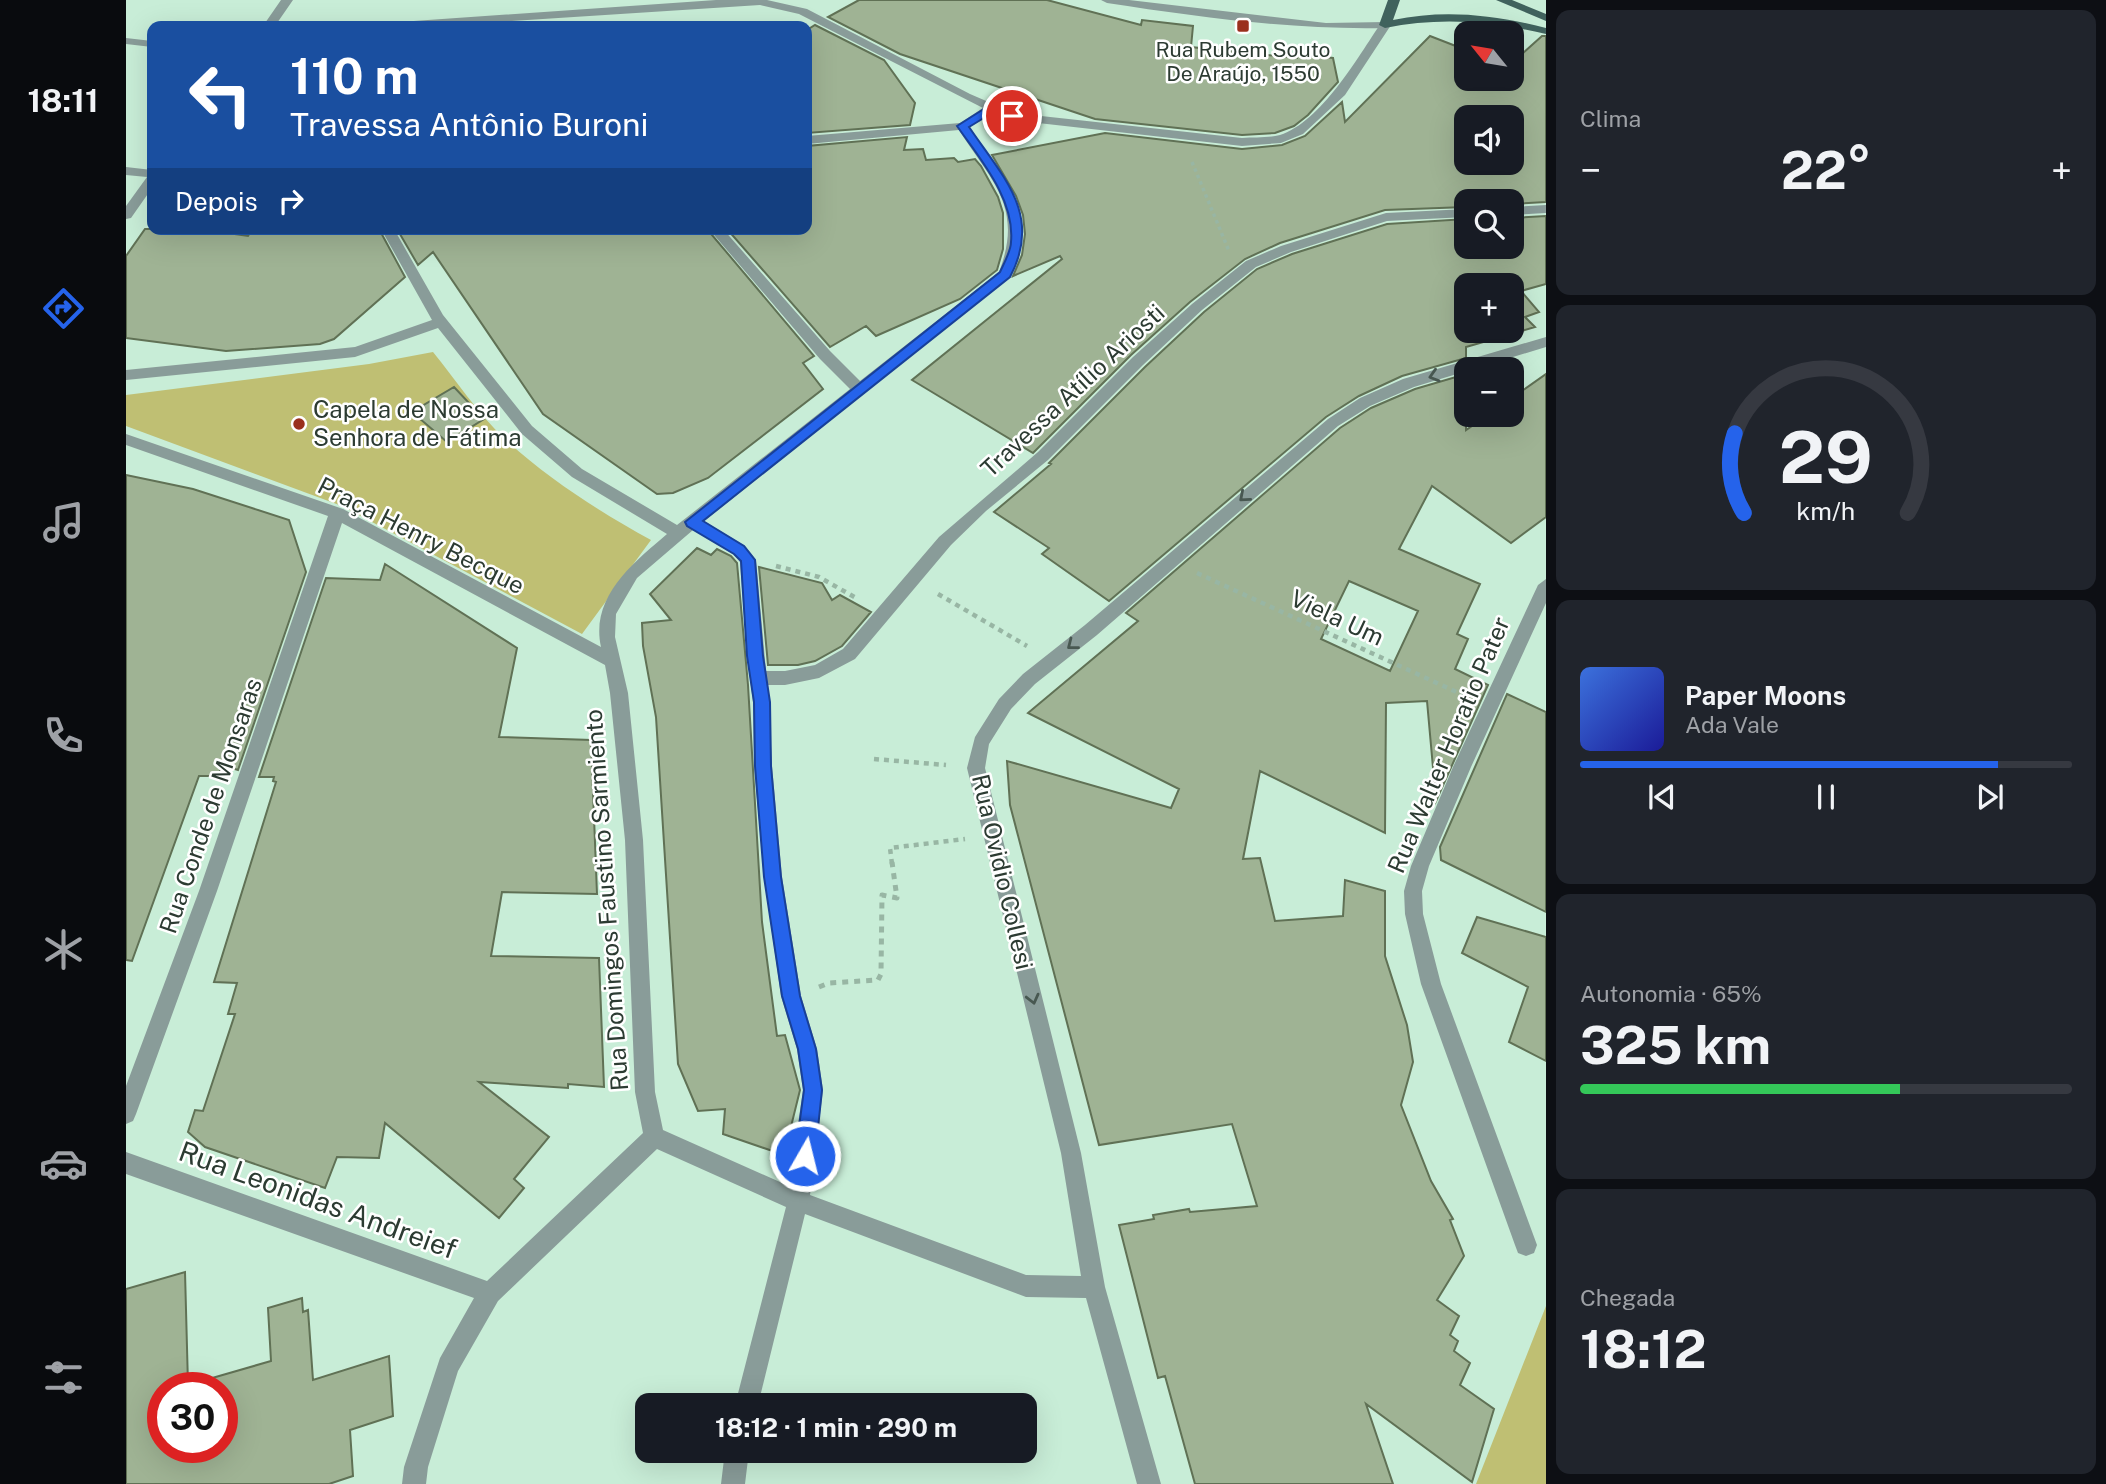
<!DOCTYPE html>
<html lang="pt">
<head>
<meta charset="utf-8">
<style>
  :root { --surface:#171b24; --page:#20242c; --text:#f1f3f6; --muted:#9ea1a6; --line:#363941; --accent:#2563eb }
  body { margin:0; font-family:"Public Sans",sans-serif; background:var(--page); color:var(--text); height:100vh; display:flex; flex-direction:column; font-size:26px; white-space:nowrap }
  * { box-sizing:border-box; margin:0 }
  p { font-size:23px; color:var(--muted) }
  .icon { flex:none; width:38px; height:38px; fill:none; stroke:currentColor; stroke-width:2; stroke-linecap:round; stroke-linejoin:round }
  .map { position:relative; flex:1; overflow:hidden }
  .sheet { display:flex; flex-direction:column; gap:10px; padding:10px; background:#0d0f14; width:560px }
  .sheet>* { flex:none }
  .hud { position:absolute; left:21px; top:21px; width:665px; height:214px; border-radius:14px; box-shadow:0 7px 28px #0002; background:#1a4fa0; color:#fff; overflow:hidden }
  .needle { width:46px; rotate:300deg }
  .fabs { position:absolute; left:1328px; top:21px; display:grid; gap:14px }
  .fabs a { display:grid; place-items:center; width:70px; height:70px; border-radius:14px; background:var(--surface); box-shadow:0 7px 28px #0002; font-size:35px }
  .speed { position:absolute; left:21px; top:1372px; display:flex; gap:14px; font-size:35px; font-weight:700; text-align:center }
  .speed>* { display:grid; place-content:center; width:91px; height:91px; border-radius:50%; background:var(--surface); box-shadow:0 7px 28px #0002; line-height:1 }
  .speed .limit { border:10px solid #d22; background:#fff; color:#111 }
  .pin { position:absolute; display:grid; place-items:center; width:60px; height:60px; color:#fff; margin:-30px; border:4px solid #fff; border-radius:50%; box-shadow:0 2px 7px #0007 }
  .me { position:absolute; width:77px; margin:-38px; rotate:8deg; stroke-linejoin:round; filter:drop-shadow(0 0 5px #0008) }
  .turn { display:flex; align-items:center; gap:24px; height:147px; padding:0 28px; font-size:32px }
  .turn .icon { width:91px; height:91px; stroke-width:2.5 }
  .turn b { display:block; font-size:49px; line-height:60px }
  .then { display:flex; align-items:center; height:66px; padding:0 28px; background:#0003; gap:14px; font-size:26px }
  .big { font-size:52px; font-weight:700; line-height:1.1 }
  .sheet .widget { flex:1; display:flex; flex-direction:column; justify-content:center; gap:10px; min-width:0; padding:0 24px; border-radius:14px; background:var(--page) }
  .sheet .dial { align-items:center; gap:0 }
  .dial svg { height:182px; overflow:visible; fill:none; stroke:var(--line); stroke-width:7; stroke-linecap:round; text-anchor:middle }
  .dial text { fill:var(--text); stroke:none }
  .song { display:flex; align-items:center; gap:21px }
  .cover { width:84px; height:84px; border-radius:10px; background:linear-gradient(135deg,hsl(220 70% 55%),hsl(240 70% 35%)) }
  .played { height:7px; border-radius:4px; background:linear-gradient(90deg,var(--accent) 85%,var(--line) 85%) }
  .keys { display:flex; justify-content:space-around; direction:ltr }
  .heat { display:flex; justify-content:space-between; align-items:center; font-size:38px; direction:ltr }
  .charge { height:10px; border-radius:5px; background:linear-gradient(90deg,#34c759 65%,var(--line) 0) }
  .trip { position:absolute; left:509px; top:1393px; width:402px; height:70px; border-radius:14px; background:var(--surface); box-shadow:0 7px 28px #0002; font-weight:700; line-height:70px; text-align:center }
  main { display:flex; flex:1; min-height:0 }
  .tab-bar { display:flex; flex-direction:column; width:126px; justify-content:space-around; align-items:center; background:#090b0e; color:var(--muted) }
  .tab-bar .icon { width:49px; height:49px }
  .tab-bar .current { color:var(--accent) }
  .tab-bar b { font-size:32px; color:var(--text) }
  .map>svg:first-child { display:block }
</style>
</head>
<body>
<main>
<nav class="tab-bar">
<b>18:11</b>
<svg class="icon current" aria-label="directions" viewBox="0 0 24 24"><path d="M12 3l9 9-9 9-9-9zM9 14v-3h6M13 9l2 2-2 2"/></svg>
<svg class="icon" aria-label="music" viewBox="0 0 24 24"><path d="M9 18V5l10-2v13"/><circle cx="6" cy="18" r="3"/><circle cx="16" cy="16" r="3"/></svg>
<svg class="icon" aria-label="phone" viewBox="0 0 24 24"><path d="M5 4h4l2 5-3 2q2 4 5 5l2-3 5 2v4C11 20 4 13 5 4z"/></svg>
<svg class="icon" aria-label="climate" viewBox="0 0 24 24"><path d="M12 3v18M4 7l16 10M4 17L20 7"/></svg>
<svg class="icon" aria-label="car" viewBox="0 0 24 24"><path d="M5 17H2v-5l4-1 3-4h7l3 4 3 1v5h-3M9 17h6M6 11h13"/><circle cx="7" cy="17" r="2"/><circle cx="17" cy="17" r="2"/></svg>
<svg class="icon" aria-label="filters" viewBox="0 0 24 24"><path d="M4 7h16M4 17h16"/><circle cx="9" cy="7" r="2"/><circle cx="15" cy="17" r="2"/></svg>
</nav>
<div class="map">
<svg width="1420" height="1484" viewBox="0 0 1420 1484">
  <rect width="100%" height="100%" fill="#c8edd7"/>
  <path fill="#bfbf73" d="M 307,352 C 330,380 352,414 379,439 C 422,479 474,512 525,540 L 456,634 L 216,506 L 0,426 L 0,395 L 243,364 Z
    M 1420,1306 L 1420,1484 L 1350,1484 Z"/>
  <path fill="#9fb394" stroke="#607155" stroke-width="2" fill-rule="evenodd" d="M 733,0 L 921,0 L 1015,25 L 1016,20 L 1067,26 L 1065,47 L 1171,58 L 1171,54 L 1207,58 L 1212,82 L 1182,115 L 1168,126 L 1149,133 L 1116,135 L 969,119 L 774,54 L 702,17 Z
    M 689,25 L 758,60 L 789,103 L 784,125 L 681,133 L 681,30 Z
    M 1304,36 L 1340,50 L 1340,79 L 1386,79 L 1386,63 L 1416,36 L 1420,36 L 1420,202 L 1386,204 L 1386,201 L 1340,201 L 1340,207 L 1259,210 L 1154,243 L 1119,259 L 1064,302 L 1005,355 L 907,453 L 786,380 L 936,259 L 934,256 L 887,276 L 896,255 L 899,234 L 897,215 L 890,196 L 866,155 L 979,133 L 1116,149 L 1156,145 L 1179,136 L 1216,102 L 1219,122 ZM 1340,117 L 1386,117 L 1386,163 L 1340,163 Z
    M 781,137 L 778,150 L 797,149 L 800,160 L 828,158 L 832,162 L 849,159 L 855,166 L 872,197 L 877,213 L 877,249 L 871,270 L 834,299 L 750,336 L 740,326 L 704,347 L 601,229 L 681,229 L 681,146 Z
    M 1420,216 L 1420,284 L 1395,291 L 1413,312 L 1399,317 L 1409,327 L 1340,347 L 1340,358 L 1276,376 L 1233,396 L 1200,417 L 983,601 L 916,554 L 923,548 L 868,512 L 925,464 L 923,463 L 1019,367 L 1078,312 L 1131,269 L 1166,254 L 1261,224 L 1340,219 L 1340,247 L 1386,247 L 1386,218 ZM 1340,285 L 1386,285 L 1386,331 L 1340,331 Z
    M 19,229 L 73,229 L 122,236 L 126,229 L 199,231 L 201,229 L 253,229 L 279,277 L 208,339 L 194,344 L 100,351 L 0,338 L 0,256 Z
    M 271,229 L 581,229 L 688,356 L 677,363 L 697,389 L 582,478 L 547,493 L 531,494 L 417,414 L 307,252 L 292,265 Z
    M 1340,374 L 1340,430 L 1362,415 L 1386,415 L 1386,398 L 1420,374 L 1420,517 L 1385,543 L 1306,486 L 1273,549 L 1354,584 L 1331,634 L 1342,639 L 1329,669 L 1362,685 L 1310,801 L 1301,701 L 1260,703 L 1259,833 L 1134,771 L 1117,859 L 1134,858 L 1149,921 L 1217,916 L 1219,880 L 1259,891 L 1259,956 L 1281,1025 L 1287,1062 L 1275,1105 L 1305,1181 L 1327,1219 L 1324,1220 L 1338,1256 L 1311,1300 L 1333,1316 L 1324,1335 L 1332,1341 L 1328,1351 L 1344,1363 L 1334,1385 L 1368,1409 L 1346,1482 L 1240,1404 L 1267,1484 L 1069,1484 L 1039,1376 L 1032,1378 L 993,1225 L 1028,1219 L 1027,1215 L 1063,1209 L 1064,1212 L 1131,1206 L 1106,1124 L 973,1145 L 884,805 L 881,761 L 1045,808 L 1053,789 L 902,713 L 1012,621 L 1000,613 L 1214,428 L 1245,408 L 1289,389 ZM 1223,581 L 1292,611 L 1264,671 L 1195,639 Z
    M 328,387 L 358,419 L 321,442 L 286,412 Z
    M 0,475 L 67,489 L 163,520 L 180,572 L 112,770 L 96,765 L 92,776 L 73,776 L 6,961 L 0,960 Z
    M 571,548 L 585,555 L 591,549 L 605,556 L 611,563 L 622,685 L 636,922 L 651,1036 L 659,1035 L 674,1090 L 658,1155 L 597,1134 L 599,1109 L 572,1111 L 552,1064 L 530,717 L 517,646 L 516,623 L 545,620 L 524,594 Z
    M 259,564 L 391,648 L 373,737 L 465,740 L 471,894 L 376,892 L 365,956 L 473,958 L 478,1087 L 442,1084 L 442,1088 L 353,1082 L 423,1137 L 388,1179 L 398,1188 L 373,1218 L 259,1123 L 253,1158 L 211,1157 L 199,1188 L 79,1147 L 62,1132 L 69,1110 L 77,1111 L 109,1014 L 102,1014 L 111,983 L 88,982 L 150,782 L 147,781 L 148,777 L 133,777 L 200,578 L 254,580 Z
    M 633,567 L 696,583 L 706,600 L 714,595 L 745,612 L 716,646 L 689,661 L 672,665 L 642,665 Z
    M 1381,694 L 1420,712 L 1420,912 L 1315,860 L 1314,847 Z
    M 1351,917 L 1420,937 L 1420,1061 L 1383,1042 L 1402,987 L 1336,953 Z
    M 59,1272 L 62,1385 L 145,1361 L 142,1308 L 176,1298 L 177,1312 L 182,1310 L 187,1380 L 263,1356 L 267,1416 L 224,1430 L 227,1476 L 203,1484 L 0,1484 L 0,1289 ZM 37,1388 L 96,1388 L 96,1447 L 37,1447 Z"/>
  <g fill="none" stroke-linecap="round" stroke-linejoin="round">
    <path stroke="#98b6a4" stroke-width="3.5" stroke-dasharray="3.5 3.5" stroke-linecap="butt" d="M 1066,162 L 1103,251"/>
    <path stroke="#98b6a4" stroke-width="4.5" stroke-dasharray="5 5" stroke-linecap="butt" d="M 650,566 L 693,577 L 732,599
      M 1071,573 L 1337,695
      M 812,594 L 901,646
      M 748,759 L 820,765
      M 766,864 L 764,848 L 839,839"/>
    <path stroke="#98b6a4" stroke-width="5" stroke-dasharray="6 6" stroke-linecap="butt" d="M 693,987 L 703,983 L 752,980 L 755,974 L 756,895 L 771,898 L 766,862"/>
    <path fill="#899c99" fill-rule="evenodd" d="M 155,0 L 167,0 L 149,26 L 137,26 Z
      M 590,0 L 641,0 L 681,9 L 844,94 L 888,113 L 1116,138 C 1128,137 1143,138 1154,135 C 1195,122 1232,57 1255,23 L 1265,25 L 1219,95 L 1177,134 L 1155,143 L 1116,146 L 886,120 L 867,112 L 844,127 C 875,176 917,216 884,277 L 578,521 L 619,546 L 630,560 L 640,671 L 659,671 L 689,665 L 717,649 L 813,537 L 912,452 L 1007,357 L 1066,304 L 1120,261 L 1155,246 L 1260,213 L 1340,209 L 1340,217 L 1261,221 L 1165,252 L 1130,267 L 1076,310 L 1017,365 L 922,460 L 860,511 L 825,545 L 729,659 L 693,678 L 659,685 L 642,685 L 646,766 L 656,877 L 675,996 L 691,1049 L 697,1090 L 684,1195 L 900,1275 L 955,1276 L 935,1153 L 841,768 L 849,737 L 873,699 L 897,674 L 959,625 L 1202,419 L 1234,398 L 1277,379 L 1420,337 L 1420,347 L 1288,387 L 1244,406 L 1212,426 L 971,635 L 909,684 L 885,709 L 863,744 L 859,768 L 955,1153 L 979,1287 L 1035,1484 L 1011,1484 L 960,1298 L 900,1297 L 679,1214 L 632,1405 L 609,1405 L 660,1207 L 531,1149 L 372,1301 L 332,1371 L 302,1467 L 300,1484 L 276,1484 L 278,1467 L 314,1358 L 348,1298 L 0,1174 L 0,1152 L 361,1281 L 517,1133 L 509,1092 L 499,840 L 484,693 L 479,665 L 216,523 L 91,891 L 10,1114 L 7,1121 L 0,1124 L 0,1086 L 73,891 L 202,516 L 0,445 L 0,434 L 217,509 L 475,647 C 464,597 507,563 541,534 L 446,477 L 396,434 L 312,328 L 229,357 L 0,380 L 0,370 L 229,347 L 306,320 L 255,229 L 268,229 L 317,315 L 406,426 L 456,469 L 551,525 L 724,389 L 694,359 L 583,229 L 597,229 L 704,351 L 734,381 L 873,272 C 898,207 866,182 833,130 L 681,144 L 681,136 L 834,123 L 857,108 L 673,14 L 634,5 L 306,26 L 253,26 L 259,23 ZM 567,530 L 607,554 L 614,562 L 621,656 L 627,702 L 628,766 L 638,877 L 655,996 L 671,1049 L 677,1090 L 663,1186 L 537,1130 L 529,1092 L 517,840 L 502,693 L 489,637 L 490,614 L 511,578 Z
      M 0,38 L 26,41 L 26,47 L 0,44 Z
      M 0,167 L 26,170 L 26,188 L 5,218 L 0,219 L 0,206 L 21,177 L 0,175 Z
      M 1420,205 L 1420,213 L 1386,215 L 1386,207 Z
      M 1420,579 L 1420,603 L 1345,767 L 1303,866 L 1296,891 L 1297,914 L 1315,984 L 1411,1245 L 1408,1253 L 1400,1256 L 1392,1253 L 1389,1245 L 1295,984 L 1279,914 L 1278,891 L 1285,866 L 1327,767 L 1412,585 Z
      M 599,1451 L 623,1451 L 619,1484 L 595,1484 Z"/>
    <path fill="#899c99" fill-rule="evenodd" d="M 975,0 L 1003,0 L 1200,23 L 1259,22 L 1265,25 L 1259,28 C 1166,30 1073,17 981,3 Z"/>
    <path fill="#40625d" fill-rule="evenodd" d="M 1262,0 L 1274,0 L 1267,20 C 1319,9 1369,15 1420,28 L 1420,34 C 1365,21 1314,17 1259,28 L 1253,25 Z
      M 1370,0 L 1386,0 L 1420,14 L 1420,21 Z"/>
  </g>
  <defs><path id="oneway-chevron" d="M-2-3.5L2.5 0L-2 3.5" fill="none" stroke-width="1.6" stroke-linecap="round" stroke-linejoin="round" transform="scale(1.75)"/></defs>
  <g stroke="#485851">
    <use href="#oneway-chevron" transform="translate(1308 376) rotate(163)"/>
    <use href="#oneway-chevron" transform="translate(1118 497) rotate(139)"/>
    <use href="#oneway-chevron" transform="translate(946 645) rotate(142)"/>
    <use href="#oneway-chevron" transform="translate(907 999) rotate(76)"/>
  </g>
  <path fill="#2563eb" stroke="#184099" stroke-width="2" d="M 864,105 L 891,116 L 886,119 L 866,113 L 843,127 C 877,177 917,215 884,277 L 577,521 L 618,546 L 629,560 L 637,656 L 644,702 L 645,766 L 655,877 L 674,996 L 690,1049 L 696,1090 L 689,1156 L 686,1163 L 679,1165 L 672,1163 L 669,1156 L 678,1090 L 672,1049 L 656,996 L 638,877 L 629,766 L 628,702 L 621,656 L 615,561 L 608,554 L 561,526 L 559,522 L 874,272 C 878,263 885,251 885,242 C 889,199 854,159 831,126 Z"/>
  <g fill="#9a301d" stroke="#fff" stroke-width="2.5">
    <rect x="1110" y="19" width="14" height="14" rx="3.5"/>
    <circle cx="173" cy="424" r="7"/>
  </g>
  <g text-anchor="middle" stroke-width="5" stroke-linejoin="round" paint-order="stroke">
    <g font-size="21" fill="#2c3b32" stroke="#fff">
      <text x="1117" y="57">Rua Rubem Souto<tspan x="1117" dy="24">De Araújo, 1550</tspan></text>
    </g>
    <g font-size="24" fill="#2c3b32" stroke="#fff">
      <text transform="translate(947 391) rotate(-43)" y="8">Travessa Atílio Ariosti</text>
      <text transform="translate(295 536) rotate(27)" y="8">Praça Henry Becque</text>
      <text transform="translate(1211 618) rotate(25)" y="8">Viela Um</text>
      <text transform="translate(1323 745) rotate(-67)" y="8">Rua Walter Horatio Pater</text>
      <text transform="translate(85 806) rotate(-71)" y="8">Rua Conde de Monsaras</text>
      <text transform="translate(876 872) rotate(77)" y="8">Rua Ovidio Collesi</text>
      <text transform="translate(481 900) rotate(-94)" y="8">Rua Domingos Faustino Sarmiento</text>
    </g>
    <g font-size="24" fill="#2c3b32" stroke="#fff" text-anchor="start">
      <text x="187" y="418">Capela de Nossa<tspan x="187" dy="28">Senhora de Fátima</tspan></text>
    </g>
    <g font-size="28" fill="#2c3b32" stroke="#fff">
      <text transform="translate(192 1200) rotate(20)" y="10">Rua Leonidas Andreief</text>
    </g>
  </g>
</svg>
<div class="fabs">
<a><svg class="needle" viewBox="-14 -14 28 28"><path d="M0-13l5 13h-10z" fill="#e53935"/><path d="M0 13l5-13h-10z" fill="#9ea1a6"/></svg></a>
<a><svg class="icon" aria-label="sound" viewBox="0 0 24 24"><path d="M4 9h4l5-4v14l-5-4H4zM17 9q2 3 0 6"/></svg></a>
<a><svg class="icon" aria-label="search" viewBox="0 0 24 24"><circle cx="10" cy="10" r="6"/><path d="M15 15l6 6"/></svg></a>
<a>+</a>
<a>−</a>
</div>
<div class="speed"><div class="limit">30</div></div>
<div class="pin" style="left:886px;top:116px;background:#d93025"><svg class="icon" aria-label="arrive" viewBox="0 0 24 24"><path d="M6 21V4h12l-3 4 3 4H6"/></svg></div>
<svg class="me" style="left:679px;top:1156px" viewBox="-20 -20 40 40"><circle r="17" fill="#2563eb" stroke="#fff" stroke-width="3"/><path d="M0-11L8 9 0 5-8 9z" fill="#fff"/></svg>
<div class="trip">18:12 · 1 min · 290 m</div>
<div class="hud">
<div class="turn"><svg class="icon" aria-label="left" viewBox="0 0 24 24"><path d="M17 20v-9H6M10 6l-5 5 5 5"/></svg><div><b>110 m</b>Travessa Antônio Buroni</div></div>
<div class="then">Depois<svg class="icon" aria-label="right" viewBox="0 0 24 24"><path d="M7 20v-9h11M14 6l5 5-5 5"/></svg></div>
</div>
</div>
<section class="sheet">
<div class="widget"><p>Clima</p>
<div class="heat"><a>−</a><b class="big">22°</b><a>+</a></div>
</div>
<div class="widget dial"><svg viewBox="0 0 100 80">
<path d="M14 69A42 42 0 1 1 86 69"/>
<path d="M14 69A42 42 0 0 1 10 34" stroke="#2563eb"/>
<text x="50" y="56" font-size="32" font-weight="700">29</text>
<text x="50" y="72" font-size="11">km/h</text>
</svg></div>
<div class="widget">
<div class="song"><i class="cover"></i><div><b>Paper Moons</b><p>Ada Vale</p></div></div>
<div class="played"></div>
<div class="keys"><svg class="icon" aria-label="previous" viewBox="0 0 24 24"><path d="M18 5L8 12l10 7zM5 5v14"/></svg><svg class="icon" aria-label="pause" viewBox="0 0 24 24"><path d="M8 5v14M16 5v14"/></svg><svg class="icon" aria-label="next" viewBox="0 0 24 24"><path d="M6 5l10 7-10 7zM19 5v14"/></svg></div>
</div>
<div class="widget"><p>Autonomia · 65%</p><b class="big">325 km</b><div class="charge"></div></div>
<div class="widget"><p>Chegada</p><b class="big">18:12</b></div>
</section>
</main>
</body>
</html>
